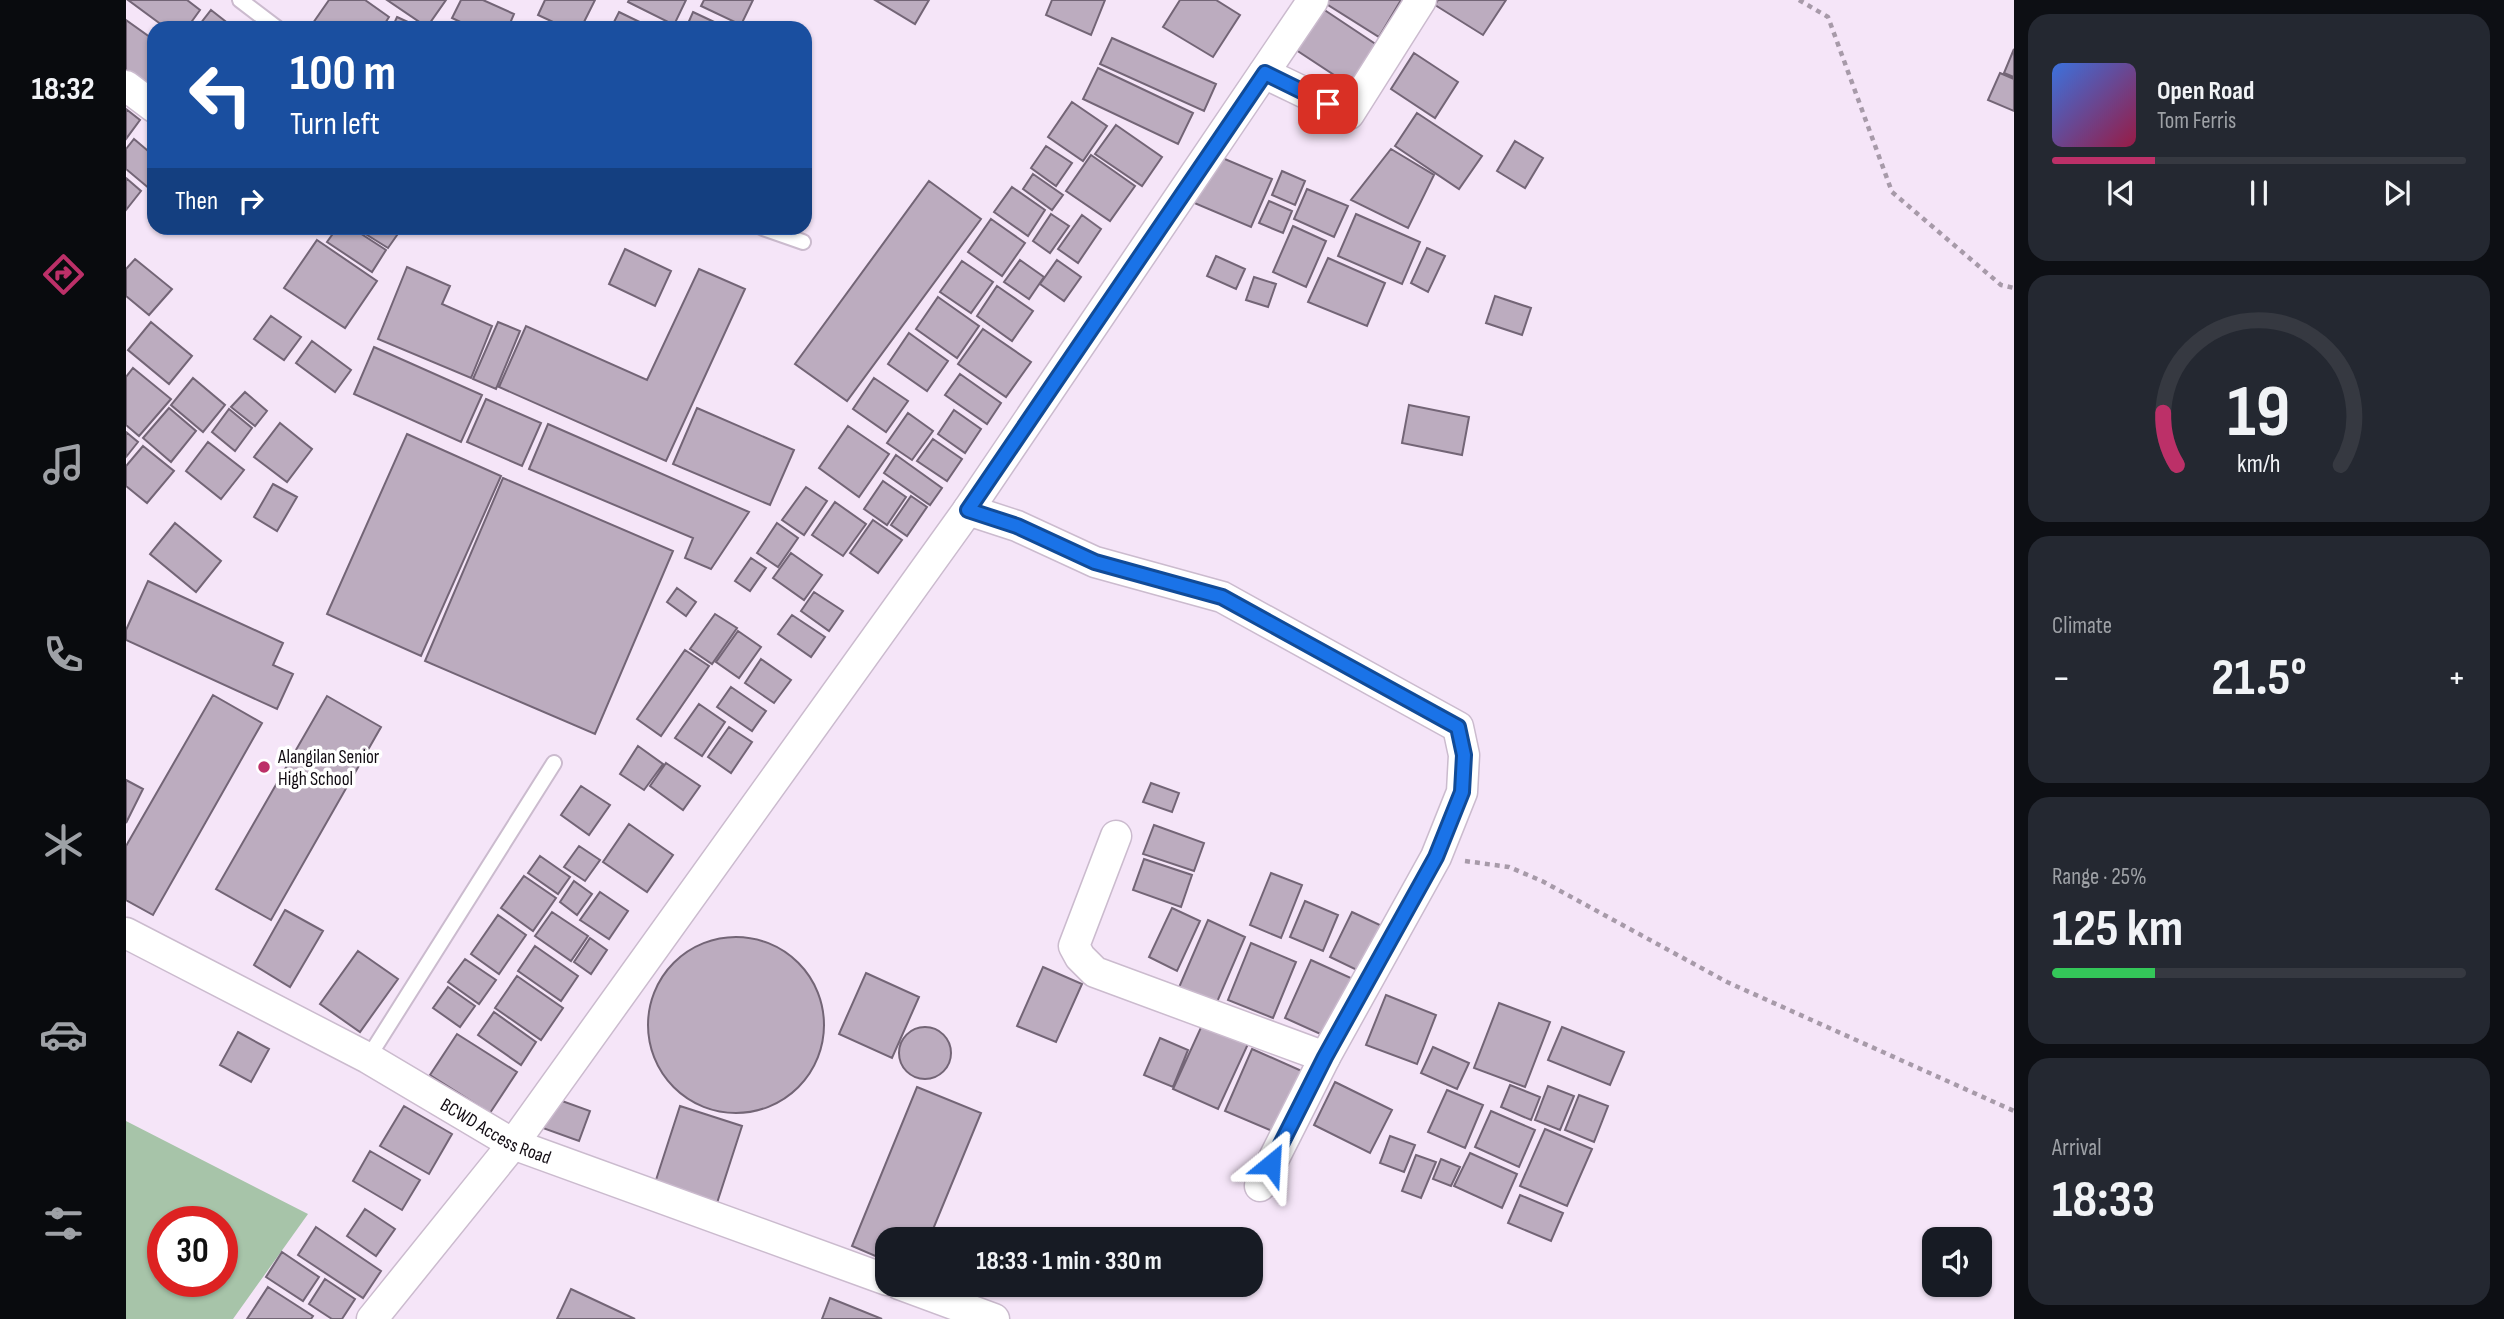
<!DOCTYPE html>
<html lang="en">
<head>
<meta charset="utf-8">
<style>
  :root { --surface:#171b24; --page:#242831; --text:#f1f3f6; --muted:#9ea1a6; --line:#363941; --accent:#bc3068 }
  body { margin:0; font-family:"Sofia Sans Condensed",sans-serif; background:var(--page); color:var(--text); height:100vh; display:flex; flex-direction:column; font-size:26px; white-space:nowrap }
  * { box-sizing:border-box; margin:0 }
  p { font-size:23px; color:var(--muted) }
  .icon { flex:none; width:38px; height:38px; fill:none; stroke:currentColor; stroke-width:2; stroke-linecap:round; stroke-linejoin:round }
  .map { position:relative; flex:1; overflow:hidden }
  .sheet { display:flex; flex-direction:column; gap:14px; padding:14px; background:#0d0f14; width:490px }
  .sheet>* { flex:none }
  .guide { position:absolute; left:21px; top:21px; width:665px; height:214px; border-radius:21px; box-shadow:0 2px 5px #0004; background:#1a4fa0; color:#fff; overflow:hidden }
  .controls { position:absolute; left:1796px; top:1227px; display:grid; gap:14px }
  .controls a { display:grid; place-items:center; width:70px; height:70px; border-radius:14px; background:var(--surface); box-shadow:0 2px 5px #0004; font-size:35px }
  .speed { position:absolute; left:21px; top:1206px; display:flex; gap:14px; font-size:35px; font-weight:700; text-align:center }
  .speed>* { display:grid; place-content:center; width:91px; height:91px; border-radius:50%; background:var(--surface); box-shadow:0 2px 5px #0004; line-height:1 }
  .speed .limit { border:10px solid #d22; background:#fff; color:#111 }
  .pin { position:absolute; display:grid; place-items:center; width:60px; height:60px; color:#fff; margin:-30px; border-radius:14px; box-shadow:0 4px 10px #0006 }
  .me { position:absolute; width:77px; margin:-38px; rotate:27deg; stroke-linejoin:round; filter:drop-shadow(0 0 5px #0008) }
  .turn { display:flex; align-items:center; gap:24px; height:147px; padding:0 28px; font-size:32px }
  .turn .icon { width:91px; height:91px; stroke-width:2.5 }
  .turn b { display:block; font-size:49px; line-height:60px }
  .then { display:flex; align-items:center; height:66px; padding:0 28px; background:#0003; gap:14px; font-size:26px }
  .big { font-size:52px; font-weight:700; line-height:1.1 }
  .sheet .widget { flex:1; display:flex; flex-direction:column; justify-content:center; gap:10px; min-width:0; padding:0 24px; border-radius:21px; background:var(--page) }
  .sheet .dial { align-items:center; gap:0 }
  .dial svg { height:182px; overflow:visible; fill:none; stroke:var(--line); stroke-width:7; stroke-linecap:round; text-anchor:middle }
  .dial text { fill:var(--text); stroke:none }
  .song { display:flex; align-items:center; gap:21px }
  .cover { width:84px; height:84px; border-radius:10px; background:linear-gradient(135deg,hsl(220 70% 55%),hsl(340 70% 35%)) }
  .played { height:7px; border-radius:4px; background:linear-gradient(90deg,var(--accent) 25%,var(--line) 25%) }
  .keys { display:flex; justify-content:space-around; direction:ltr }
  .heat { display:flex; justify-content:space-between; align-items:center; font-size:38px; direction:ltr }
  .charge { height:10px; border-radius:5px; background:linear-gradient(90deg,#34c759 25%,var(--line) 0) }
  .trip { position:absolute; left:749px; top:1227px; width:388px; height:70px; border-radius:21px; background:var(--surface); box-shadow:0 2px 5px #0004; font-weight:700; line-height:70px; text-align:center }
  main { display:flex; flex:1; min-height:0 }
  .tab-bar { display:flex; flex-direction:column; width:126px; justify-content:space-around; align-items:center; background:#090b0e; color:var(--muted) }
  .tab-bar .icon { width:49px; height:49px }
  .tab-bar .on { color:var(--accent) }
  .tab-bar b { font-size:32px; color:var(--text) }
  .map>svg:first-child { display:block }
</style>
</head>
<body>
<main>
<nav class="tab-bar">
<b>18:32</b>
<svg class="icon on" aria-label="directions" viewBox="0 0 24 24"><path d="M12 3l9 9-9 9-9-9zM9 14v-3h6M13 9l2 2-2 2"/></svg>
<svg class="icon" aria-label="music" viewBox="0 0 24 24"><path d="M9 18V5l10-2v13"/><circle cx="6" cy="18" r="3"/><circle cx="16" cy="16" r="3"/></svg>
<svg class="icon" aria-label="phone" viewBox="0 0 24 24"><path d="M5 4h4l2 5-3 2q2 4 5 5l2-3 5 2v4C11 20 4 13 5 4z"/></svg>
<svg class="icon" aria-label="climate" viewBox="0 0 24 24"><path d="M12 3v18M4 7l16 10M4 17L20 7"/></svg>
<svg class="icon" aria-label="car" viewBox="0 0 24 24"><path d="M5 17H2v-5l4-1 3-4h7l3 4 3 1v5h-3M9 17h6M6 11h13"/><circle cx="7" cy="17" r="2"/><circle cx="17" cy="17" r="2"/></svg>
<svg class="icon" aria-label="filters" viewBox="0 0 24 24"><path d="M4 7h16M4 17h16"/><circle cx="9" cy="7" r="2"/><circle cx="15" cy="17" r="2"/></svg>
</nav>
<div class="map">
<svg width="1888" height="1319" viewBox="0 0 1888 1319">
  <rect width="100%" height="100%" fill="#f5e5f8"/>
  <path fill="#a7c4a9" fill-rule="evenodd" d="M 0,1121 L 182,1214 L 107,1319 L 0,1319 ZM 37,1222 L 96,1222 L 96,1281 L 37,1281 Z"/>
  <path fill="#bcacbf" stroke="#736576" stroke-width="2" d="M 2,0 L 61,0 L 74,10 L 61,28 L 40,28 Z
    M 203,0 L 239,0 L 263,17 L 256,28 L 194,28 L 187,23 Z
    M 261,0 L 320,0 L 301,27 Z
    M 335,0 L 357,0 L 388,14 L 382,28 L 347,28 L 326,18 Z
    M 419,0 L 469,0 L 455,28 L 440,28 L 412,15 Z
    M 503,0 L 560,0 L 548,25 L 502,2 Z
    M 578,0 L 627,0 L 615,25 L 575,6 Z
    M 749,0 L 803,0 L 789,24 Z
    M 926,0 L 979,0 L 965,35 L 920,15 Z
    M 1054,0 L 1090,0 L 1114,15 L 1087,57 L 1037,27 Z
    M 1194,0 L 1275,0 L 1253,37 Z
    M 1312,0 L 1380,0 L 1357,35 L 1309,5 Z
    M 1188,3 L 1251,45 L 1225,86 L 1161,44 Z
    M 85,10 L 108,28 L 71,28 Z
    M 493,12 L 526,28 L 485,28 Z
    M 567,12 L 601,28 L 560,28 Z
    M 271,17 L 295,28 L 266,28 Z
    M 0,20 L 28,40 L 28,97 L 0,76 Z
    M 986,38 L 1090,84 L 1078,111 L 974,64 Z
    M 1888,49 L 1888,77 L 1878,73 Z
    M 1288,53 L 1332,82 L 1309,118 L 1265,89 Z
    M 972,68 L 1067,113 L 1052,144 L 957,99 Z
    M 1874,73 L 1888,79 L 1888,111 L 1862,100 Z
    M 946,102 L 981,126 L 957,161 L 922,137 Z
    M 0,109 L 14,120 L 0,139 Z
    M 1291,113 L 1356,156 L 1333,189 L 1269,146 Z
    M 990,125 L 1036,157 L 1016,186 L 969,154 Z
    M 8,139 L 28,156 L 28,187 L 25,190 L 0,169 L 0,149 Z
    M 1389,141 L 1417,158 L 1399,188 L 1371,171 Z
    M 920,146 L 946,163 L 930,186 L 905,168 Z
    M 1265,149 L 1308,175 L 1282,228 L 1225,200 Z
    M 1087,154 L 1146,179 L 1125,227 L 1066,202 Z
    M 965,155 L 1009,186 L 984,221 L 940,191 Z
    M 1156,171 L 1179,181 L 1169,205 L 1146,195 Z
    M 907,174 L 937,195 L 926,210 L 897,189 Z
    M 0,178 L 15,191 L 0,210 Z
    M 803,181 L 855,219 L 721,401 L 669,364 Z
    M 886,187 L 919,210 L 902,236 L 868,212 Z
    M 1181,189 L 1222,206 L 1208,237 L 1168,219 Z
    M 1143,201 L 1166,211 L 1157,233 L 1133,223 Z
    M 925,214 L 943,226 L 924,253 L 907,241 Z
    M 1230,214 L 1294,242 L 1276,284 L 1212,256 Z
    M 956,215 L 975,229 L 952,263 L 932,249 Z
    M 865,219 L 899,243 L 876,276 L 842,252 Z
    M 1167,226 L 1200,241 L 1180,287 L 1147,272 Z
    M 211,228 L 226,228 L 260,250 L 246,272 L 201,242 Z
    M 230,228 L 276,228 L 262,248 Z
    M 191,240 L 251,281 L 219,328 L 158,288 Z
    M 1301,248 L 1319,256 L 1302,292 L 1285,283 Z
    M 499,249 L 545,271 L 529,306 L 483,284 Z
    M 1090,256 L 1119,269 L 1110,289 L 1081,276 Z
    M 1202,258 L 1259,283 L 1241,326 L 1182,302 Z
    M 9,259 L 46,289 L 23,315 L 0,296 L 0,269 Z
    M 894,260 L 918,277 L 903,299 L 878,282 Z
    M 931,260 L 955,277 L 938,301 L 914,284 Z
    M 836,261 L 867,282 L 845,313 L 814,292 Z
    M 281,267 L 324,286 L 316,304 L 366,326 L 345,378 L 252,339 Z
    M 573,269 L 619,289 L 540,461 L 373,387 L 400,326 L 521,380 Z
    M 1128,277 L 1150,284 L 1142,307 L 1120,300 Z
    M 871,286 L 907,311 L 886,341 L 851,316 Z
    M 1369,296 L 1405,308 L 1396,335 L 1360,323 Z
    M 812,297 L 853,326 L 831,358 L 790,329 Z
    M 145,316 L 175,337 L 158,360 L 128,339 Z
    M 25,322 L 66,356 L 43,384 L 2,350 Z
    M 372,322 L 394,331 L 370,389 L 347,379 Z
    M 857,329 L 905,362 L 880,397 L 832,364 Z
    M 783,333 L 822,361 L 801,391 L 762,364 Z
    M 186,341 L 225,370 L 209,392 L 170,363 Z
    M 248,347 L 356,395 L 335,442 L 228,394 Z
    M 7,368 L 45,399 L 13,436 L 0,425 L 0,377 Z
    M 834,374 L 875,403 L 861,424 L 819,395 Z
    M 67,378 L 99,405 L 77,432 L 45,405 Z
    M 748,378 L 782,401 L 760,432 L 727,409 Z
    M 119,392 L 141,411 L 129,426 L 105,407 Z
    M 360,399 L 415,423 L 396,466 L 341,442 Z
    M 1283,405 L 1343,417 L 1336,455 L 1276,443 Z
    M 43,408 L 70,431 L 45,462 L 17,438 Z
    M 571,408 L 668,450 L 644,505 L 547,464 Z
    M 103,409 L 126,428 L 109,451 L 86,432 Z
    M 828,410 L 855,429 L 839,453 L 812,434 Z
    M 782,413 L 807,431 L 786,460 L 761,443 Z
    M 154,423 L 186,449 L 161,482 L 128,457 Z
    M 422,424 L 623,512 L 585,569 L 559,558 L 567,538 L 403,469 Z
    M 722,426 L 763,454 L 733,497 L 693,468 Z
    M 0,432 L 12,442 L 0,457 Z
    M 281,434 L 375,476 L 295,656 L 201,614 Z
    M 807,439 L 836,459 L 821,481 L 791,461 Z
    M 82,442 L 118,470 L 95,499 L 60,471 Z
    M 17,446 L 48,471 L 21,503 L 0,486 L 0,466 Z
    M 770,455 L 816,488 L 804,505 L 758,473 Z
    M 377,478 L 547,551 L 469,734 L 299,661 Z
    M 757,481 L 780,497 L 761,525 L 738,509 Z
    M 147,484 L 171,497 L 151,531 L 128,517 Z
    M 680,487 L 701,501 L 678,535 L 656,520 Z
    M 785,496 L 801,507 L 781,536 L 765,525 Z
    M 709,502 L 740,524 L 717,556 L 686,535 Z
    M 747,520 L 776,540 L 752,573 L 724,553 Z
    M 49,523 L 95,561 L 70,592 L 24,554 Z
    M 651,523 L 672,538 L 652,567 L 631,553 Z
    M 665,553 L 696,575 L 678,600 L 647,578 Z
    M 625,558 L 640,568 L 624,591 L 609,581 Z
    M 22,581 L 157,643 L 147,665 L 167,674 L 151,709 L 0,640 L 0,630 Z
    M 551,588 L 570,602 L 560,616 L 541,602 Z
    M 688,592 L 717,611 L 703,631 L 675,611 Z
    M 589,614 L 611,628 L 586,664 L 564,649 Z
    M 666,615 L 699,637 L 685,657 L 652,634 Z
    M 612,631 L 635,647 L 613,678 L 590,662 Z
    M 559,650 L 583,666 L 535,736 L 511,719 Z
    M 635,659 L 665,680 L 648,703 L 619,683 Z
    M 605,687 L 640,711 L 626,731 L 591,707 Z
    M 87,695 L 136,723 L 27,915 L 0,900 L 0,846 Z
    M 201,696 L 255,727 L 145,920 L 90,889 Z
    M 573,704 L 599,722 L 576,756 L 549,738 Z
    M 603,727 L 626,742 L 605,773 L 582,757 Z
    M 512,746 L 537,764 L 518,790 L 494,774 Z
    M 540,763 L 574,786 L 557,810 L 524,786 Z
    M 0,780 L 17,789 L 0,823 Z
    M 1025,783 L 1053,793 L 1046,812 L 1017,802 Z
    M 455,786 L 484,805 L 463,835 L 435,815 Z
    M 503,824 L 547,855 L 521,892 L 477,862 Z
    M 1028,825 L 1078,843 L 1068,871 L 1017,854 Z
    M 453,846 L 474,860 L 459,881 L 438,867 Z
    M 414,856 L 444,877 L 432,894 L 402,873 Z
    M 1018,859 L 1066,875 L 1055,907 L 1007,890 Z
    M 1145,873 L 1176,885 L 1155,938 L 1124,925 Z
    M 398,876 L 430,898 L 407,931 L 375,908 Z
    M 448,881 L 466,894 L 451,915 L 434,902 Z
    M 474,892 L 502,911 L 483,939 L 454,920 Z
    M 1179,901 L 1212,915 L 1197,951 L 1164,937 Z
    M 1046,908 L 1074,921 L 1051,971 L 1023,957 Z
    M 159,910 L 197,931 L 164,987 L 128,965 Z
    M 426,912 L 462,936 L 445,961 L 409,936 Z
    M 1226,912 L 1256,926 L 1235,972 L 1204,957 Z
    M 372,915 L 400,935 L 373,974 L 345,954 Z
    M 1082,920 L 1119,937 L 1088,1009 L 1051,992 Z
    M522 1025a88 88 0 1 1 176 0a88 88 0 1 1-176 0Z
    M 464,938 L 481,950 L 465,974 L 448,962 Z
    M 1125,943 L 1170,962 L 1147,1018 L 1102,1000 Z
    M 409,946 L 452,976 L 435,1001 L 392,971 Z
    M 232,951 L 272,979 L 234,1032 L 194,1004 Z
    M 339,959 L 370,980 L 353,1004 L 322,982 Z
    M 1185,960 L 1227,979 L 1201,1037 L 1159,1018 Z
    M 917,967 L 956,984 L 930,1042 L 891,1026 Z
    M 740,973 L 793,997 L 766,1058 L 713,1034 Z
    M 391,976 L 437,1008 L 415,1040 L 369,1008 Z
    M 322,987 L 349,1006 L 334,1027 L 307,1008 Z
    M 1260,995 L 1310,1015 L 1291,1064 L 1240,1045 Z
    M 1373,1003 L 1424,1022 L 1399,1087 L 1348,1068 Z
    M 368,1012 L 410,1042 L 395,1065 L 352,1035 Z
    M 1077,1023 L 1122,1044 L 1092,1109 L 1047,1089 Z
    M773 1053a26 26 0 1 1 52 0a26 26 0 1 1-52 0Z
    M 1436,1027 L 1498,1052 L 1484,1085 L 1422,1060 Z
    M 112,1032 L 143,1049 L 125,1082 L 94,1065 Z
    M 331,1034 L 391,1072 L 364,1113 L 304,1075 Z
    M 1034,1038 L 1062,1050 L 1047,1087 L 1018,1075 Z
    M 1307,1047 L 1343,1063 L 1331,1089 L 1295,1073 Z
    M 1126,1049 L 1178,1072 L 1151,1133 L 1099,1111 Z
    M 1209,1082 L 1266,1110 L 1244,1153 L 1188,1125 Z
    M 1384,1085 L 1414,1097 L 1405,1120 L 1375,1107 Z
    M 1422,1086 L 1448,1096 L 1434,1130 L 1409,1120 Z
    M 791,1087 L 855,1113 L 803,1239 L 761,1239 L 761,1261 L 726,1246 Z
    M 1321,1090 L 1357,1105 L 1339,1148 L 1302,1132 Z
    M 1453,1095 L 1482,1106 L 1468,1142 L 1439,1130 Z
    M 425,1097 L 464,1111 L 453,1141 L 414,1127 Z
    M 278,1106 L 326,1134 L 303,1174 L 254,1146 Z
    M 554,1106 L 616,1126 L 591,1203 L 529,1183 Z
    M 1365,1111 L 1409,1130 L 1393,1167 L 1349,1147 Z
    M 1419,1129 L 1466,1149 L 1441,1206 L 1394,1186 Z
    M 1264,1136 L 1289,1145 L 1278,1172 L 1254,1163 Z
    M 244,1151 L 294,1180 L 276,1210 L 227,1181 Z
    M 1344,1153 L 1391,1174 L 1376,1208 L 1328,1186 Z
    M 1290,1155 L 1310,1162 L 1295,1198 L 1276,1191 Z
    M 1315,1159 L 1334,1167 L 1325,1186 L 1307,1179 Z
    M 1394,1195 L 1437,1213 L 1425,1241 L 1382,1223 Z
    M 239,1209 L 269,1229 L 250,1256 L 221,1236 Z
    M 190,1227 L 255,1271 L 237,1298 L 172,1255 Z
    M 156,1252 L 193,1277 L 177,1301 L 140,1277 Z
    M 199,1279 L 229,1299 L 216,1319 L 206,1319 L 183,1304 Z
    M 142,1287 L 187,1316 L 185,1319 L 121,1319 Z
    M 445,1289 L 509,1319 L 431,1319 Z
    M 704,1298 L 756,1319 L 696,1319 Z"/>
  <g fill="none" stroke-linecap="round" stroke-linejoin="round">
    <defs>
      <path id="lane" d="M 114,0 L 151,28
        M 637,228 L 677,242
        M 242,1058 L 428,763"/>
      <g id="street">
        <path d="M 1138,73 L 1223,114 L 1295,0"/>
        <path d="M 0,86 L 28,107"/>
        <path d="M 842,510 L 891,526 L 969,562 L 1096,597 L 1332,727 L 1338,755 L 1336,792 L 1310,857 L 1199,1057 L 1134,1186"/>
        <path d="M 990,836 L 948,946 L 954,957 L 969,972 L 1199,1057"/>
        <path id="s1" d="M 0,933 L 242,1058 L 387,1144 L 761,1280"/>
        <path d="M 773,1284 L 868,1319"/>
        <path d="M 246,1319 L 387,1144 L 842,510 L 1187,0"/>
      </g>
    </defs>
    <use href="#lane" stroke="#cbbbce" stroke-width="18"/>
    <use href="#street" stroke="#cbbbce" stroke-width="33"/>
    <path stroke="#a79aa9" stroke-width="4.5" stroke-dasharray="5 5" stroke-linecap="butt" d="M 1673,0 L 1702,17 L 1766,192 L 1875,285 L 1888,288
      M 1339,861 L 1383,867 L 1416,881 L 1601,982 L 1888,1111"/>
    <use href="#lane" stroke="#fff" stroke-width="14"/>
    <use href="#street" stroke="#fff" stroke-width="30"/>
  </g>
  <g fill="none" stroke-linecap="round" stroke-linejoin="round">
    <defs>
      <path id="route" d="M 1145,1164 L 1199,1057 L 1310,857 L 1336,792 L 1338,755 L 1332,727 L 1096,597 L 969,562 L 891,526 L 842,510 L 1139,73 L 1202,104"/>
    </defs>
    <use href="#route" stroke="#114b97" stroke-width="18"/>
    <use href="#route" stroke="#1a73e8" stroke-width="12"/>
  </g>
  <circle fill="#bc3068" stroke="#fff" stroke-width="2.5" cx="138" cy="767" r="7"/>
  <g text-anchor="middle" stroke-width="7" stroke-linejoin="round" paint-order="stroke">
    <g font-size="19" fill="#120c13" stroke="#fff" text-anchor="start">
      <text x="152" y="763">Alangilan Senior<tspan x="152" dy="22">High School</tspan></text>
    </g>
    <g font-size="19" fill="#120c13" stroke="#fff">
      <text dy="7" stroke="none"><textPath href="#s1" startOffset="420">BCWD Access Road</textPath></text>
    </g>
  </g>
</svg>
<div class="controls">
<a><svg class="icon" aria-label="sound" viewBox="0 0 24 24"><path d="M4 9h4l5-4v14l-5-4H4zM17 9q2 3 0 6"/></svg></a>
</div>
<div class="speed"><div class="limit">30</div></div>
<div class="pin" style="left:1202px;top:104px;background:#d93025"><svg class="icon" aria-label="arrive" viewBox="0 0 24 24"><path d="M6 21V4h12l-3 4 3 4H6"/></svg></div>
<svg class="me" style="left:1145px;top:1164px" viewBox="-20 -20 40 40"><path d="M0-17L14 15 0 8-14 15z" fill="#1a73e8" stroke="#fff" stroke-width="4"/></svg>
<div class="trip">18:33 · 1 min · 330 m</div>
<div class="guide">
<div class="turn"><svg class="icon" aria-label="left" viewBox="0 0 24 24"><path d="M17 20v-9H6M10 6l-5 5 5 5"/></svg><div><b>100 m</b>Turn left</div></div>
<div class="then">Then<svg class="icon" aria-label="right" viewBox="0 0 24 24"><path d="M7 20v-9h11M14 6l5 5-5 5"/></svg></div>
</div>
</div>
<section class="sheet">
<div class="widget">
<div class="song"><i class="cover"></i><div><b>Open Road</b><p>Tom Ferris</p></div></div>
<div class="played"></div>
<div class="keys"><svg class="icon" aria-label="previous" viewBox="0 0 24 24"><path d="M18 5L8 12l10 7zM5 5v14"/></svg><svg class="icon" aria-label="pause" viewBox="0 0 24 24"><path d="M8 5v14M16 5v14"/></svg><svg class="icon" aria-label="next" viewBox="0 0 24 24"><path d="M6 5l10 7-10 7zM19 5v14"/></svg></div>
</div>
<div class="widget dial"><svg viewBox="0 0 100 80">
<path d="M14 69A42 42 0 1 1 86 69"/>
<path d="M14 69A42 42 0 0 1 8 46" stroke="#bc3068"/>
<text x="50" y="56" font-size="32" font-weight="700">19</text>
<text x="50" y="72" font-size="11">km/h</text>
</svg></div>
<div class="widget"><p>Climate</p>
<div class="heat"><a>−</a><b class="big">21.5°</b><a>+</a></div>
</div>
<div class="widget"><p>Range · 25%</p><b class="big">125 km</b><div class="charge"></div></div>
<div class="widget"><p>Arrival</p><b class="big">18:33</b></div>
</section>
</main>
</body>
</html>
